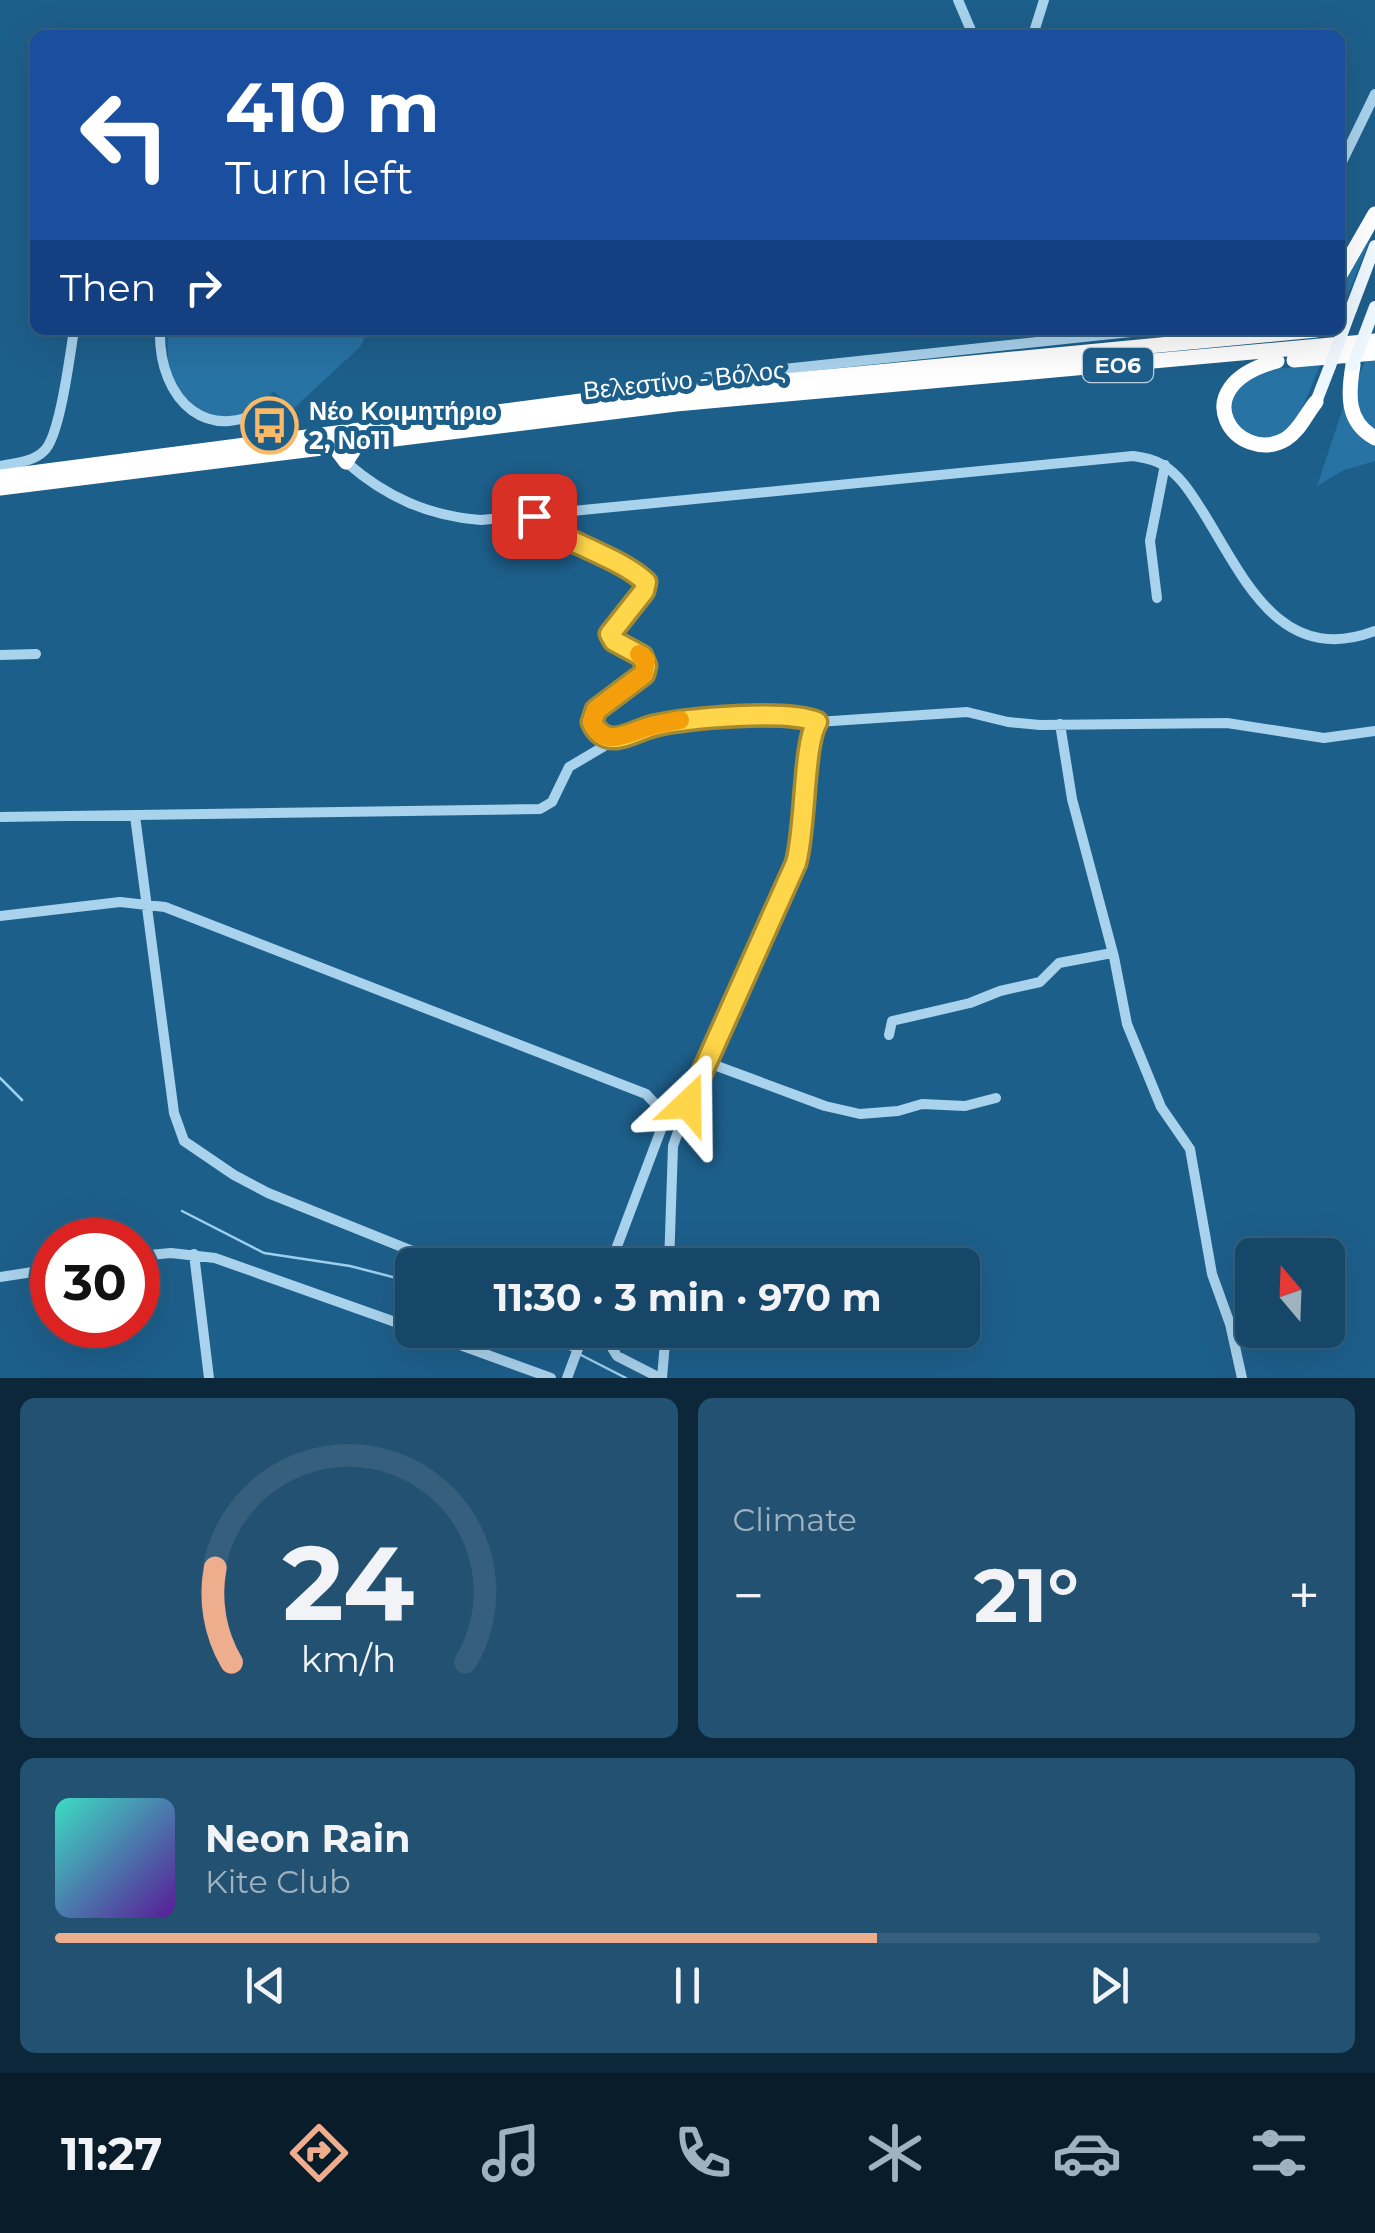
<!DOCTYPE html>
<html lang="en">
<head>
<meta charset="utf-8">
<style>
  :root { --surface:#164768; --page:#235171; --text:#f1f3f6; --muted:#9eb2c0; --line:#355f7c; --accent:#eead8d }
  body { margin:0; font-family:Montserrat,sans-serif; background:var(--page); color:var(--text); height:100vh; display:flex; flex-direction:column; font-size:38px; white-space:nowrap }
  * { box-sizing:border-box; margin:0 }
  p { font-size:32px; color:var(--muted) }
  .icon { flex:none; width:55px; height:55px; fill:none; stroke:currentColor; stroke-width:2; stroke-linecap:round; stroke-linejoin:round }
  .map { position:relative; height:1378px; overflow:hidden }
  .drawer { display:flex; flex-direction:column; gap:20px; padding:20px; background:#0c2739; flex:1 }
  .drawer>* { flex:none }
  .hud { position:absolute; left:30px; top:30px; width:1315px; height:305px; border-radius:15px; box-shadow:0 10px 40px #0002,0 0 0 2px var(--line); background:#1a4fa0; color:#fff; overflow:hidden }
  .needle { width:65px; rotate:341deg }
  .tools { position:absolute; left:1235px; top:1238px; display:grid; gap:20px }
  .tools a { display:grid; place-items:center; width:110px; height:110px; border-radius:15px; background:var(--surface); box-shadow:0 10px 40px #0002,0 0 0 2px var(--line); font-size:50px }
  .speed { position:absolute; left:30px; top:1218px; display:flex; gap:20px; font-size:50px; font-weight:700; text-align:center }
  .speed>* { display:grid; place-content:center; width:130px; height:130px; border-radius:50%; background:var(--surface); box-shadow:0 10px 40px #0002,0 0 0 2px var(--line); line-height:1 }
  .speed .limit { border:15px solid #d22; background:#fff; color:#111 }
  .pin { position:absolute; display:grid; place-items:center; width:85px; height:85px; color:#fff; margin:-42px; border-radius:20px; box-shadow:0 5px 15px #0006 }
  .me { position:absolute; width:110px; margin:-55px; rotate:23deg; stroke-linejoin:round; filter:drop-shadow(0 0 8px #0008) }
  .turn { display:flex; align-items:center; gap:35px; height:210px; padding:0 30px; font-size:45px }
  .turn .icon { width:130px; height:130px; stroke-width:2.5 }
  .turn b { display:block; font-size:70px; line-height:85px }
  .then { display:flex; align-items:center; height:95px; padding:0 30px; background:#0003; gap:20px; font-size:38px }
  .big { font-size:75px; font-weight:700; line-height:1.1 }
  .drawer .widget { flex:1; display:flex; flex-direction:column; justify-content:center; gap:15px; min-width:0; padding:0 35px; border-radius:15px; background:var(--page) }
  .drawer .dial { align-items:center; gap:0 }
  .dial svg { height:260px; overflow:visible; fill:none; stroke:var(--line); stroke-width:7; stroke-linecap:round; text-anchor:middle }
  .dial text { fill:var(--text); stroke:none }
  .song { display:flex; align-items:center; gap:30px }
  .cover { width:120px; height:120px; border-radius:15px; background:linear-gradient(135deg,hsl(170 70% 55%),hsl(270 70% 35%)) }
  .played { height:10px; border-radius:5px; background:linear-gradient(90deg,var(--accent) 65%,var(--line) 65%) }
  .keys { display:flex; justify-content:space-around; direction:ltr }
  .heat { display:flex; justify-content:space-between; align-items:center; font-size:55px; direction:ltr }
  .drawer .tiles { flex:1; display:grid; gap:20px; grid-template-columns:1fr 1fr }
  .widget:last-child { grid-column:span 2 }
  .trip { position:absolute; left:395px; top:1248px; width:585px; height:100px; border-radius:15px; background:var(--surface); box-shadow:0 10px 40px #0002,0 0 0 2px var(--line); font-weight:700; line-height:100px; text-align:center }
  .tabs { display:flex; height:160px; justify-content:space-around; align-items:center; background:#091c2a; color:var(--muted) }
  .tabs .icon { width:70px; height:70px }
  .tabs .on { color:var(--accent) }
  .tabs b { font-size:45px; color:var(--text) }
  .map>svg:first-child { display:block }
</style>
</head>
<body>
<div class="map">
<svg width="1375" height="1378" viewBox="0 0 1375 1378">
  <rect width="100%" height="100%" fill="#1d5f8b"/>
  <path fill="#2773a4" d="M 1375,228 L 1340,314 L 1340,282 Z
    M 168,330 L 368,330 L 360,347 L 292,410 L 274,391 C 241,427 193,428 172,378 C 166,363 168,345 168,330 Z
    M 1375,360 L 1375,434 L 1361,422 L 1355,385 L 1365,361 Z
    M 1320,365 L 1299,416 L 1287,433 L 1261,441 L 1236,427 L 1228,405 L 1240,382 L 1269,369 Z
    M 1345,402 L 1375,442 L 1375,461 L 1344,470 L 1317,486 Z"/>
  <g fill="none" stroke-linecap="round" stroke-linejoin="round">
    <path stroke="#9dcfee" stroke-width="2.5" d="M 0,1078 L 22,1100
      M 182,1211 L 264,1253 L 350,1266 L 412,1282
      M 528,1330 L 572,1350
      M 579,1354 L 626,1378"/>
    <path stroke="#a9d2ec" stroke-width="10" d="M 958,0 L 973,35
      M 1033,35 L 1044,0
      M 1340,166 L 1375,94
      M 160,330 C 158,401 210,450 275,402
      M 707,377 L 1150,330
      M 346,462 C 386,497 428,516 481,520 L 1133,456 C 1144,458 1154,459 1163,465 C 1181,476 1192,495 1203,512 C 1244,578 1280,667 1375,631
      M 0,466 C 15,463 33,462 44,451 C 60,437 70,354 74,330
      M 534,516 C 554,540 618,555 646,582 L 643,591 L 610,634 L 613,641 L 643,655 L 646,667 L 644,674 L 596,710 L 592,722 C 596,732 604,739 616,738 C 628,737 641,729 653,726 C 687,718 786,709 817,722
      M 1157,598 L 1150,541 L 1165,465
      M 0,655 L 36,654
      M 1060,724 L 1072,799 L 1114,957 L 1127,1024 L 1161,1107 L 1190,1149 L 1212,1274 L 1230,1324 L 1242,1378
      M 135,816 L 174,1113 L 184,1141 L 234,1175 L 268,1193 L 447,1265
      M 0,817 L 540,809 L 552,802 L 569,767 L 618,738
      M 0,916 L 120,902 L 165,907 L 646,1094 L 661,1110 L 662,1127 L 610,1265
      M 889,1035 L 892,1021 L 970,1003 L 1000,991 L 1040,982 L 1059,963 L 1112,953
      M 706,1062 L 825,1106 L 860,1114 L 898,1111 L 922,1104 L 965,1106 L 996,1098
      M 659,1107 L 697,1083 L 738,986 L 792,874 L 802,833 L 812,736 L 817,722 L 967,712 L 1008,722 L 1040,725 L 1227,723 L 1324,738 L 1375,731
      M 194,1254 L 209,1378
      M 138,1256 L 171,1253 L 215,1258 L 412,1328
      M 669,1265 L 673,1146 L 694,1086
      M 0,1277 L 52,1269
      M 419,1330 L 551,1378
      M 601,1330 L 617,1356 L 660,1378
      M 567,1378 L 585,1330
      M 662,1378 L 666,1330"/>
    <path stroke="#eff7ff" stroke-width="12" d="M 1351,309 L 1375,246
      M 1316,402 L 1330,366"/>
    <path stroke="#fff" stroke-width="15" d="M 1340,275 L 1375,214
      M 1294,360 L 1375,353
      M 1277,361 C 1179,387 1238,467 1286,439 C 1300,430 1306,414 1316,402
      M 1353,365 C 1348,394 1346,422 1375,438
      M 333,445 L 346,462 L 359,442
      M 0,477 L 596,399 L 1316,330
      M 0,488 L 676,404 L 1375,341"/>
    <path stroke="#eff7ff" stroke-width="12" d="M 1353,365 L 1375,307
      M 1330,366 L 1351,309"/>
  </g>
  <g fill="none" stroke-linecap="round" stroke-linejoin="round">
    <defs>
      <path id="route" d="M 534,516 C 554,540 618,555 646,582 L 644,591 L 610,634 L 614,641 L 642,656 L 646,666 L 644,674 L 596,710 L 592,722 C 596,732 604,739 616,738 C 628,737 641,729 653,726 C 687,718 787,709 817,722 C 803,745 806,828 796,863 L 688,1104"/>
    </defs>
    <use href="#route" stroke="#a68a30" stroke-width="25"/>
    <use href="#route" stroke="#ffd54a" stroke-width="18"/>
    <path stroke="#f59e0b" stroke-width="18" d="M 639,654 L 646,660 L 644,674 L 596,710 L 592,722 C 604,749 628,733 648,727 C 659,724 670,722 680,720"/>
  </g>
  <defs>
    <symbol id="bus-ring" viewBox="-11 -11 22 22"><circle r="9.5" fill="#1d5f8b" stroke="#fbb968" stroke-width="1.5"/><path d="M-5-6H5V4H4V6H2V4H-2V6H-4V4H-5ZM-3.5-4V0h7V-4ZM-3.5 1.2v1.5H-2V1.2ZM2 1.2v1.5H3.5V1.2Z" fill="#fbb968"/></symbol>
  </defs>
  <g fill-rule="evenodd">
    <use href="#bus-ring" x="238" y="394" width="63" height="63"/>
  </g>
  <g text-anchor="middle" stroke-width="10" stroke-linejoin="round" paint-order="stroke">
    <rect fill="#1d5f8b" stroke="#bbcfdc" stroke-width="2.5" x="1083" y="348" width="70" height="34" rx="8"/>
    <g font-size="22" font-weight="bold" fill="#fff">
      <text x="1118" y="373">ΕΟ6</text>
    </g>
    <g font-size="25" fill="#fff" stroke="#1d5f8b">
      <text transform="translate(684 380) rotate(-6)" y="9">Βελεστίνο - Βόλος</text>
    </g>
    <g font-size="25" font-weight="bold" fill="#fff" stroke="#1d5f8b" text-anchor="start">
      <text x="309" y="420">Νέο Κοιμητήριο<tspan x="309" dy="29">2, Νο11</tspan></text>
    </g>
  </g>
</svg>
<div class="tools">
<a><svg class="needle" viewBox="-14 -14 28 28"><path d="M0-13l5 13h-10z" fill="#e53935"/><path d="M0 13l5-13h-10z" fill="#9eb2c0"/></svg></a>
</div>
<div class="speed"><div class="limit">30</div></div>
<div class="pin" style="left:534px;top:516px;background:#d93025"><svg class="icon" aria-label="arrive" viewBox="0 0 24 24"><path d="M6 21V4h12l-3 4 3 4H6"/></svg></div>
<svg class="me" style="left:688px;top:1104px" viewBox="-20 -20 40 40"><path d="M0-17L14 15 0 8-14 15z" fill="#ffd54a" stroke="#fff" stroke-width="4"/></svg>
<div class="trip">11:30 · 3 min · 970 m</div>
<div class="hud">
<div class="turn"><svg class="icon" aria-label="left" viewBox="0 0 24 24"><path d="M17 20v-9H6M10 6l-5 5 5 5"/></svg><div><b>410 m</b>Turn left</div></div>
<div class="then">Then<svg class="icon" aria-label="right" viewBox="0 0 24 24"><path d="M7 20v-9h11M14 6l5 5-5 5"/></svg></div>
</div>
</div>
<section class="drawer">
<div class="tiles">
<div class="widget dial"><svg viewBox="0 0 100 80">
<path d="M14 69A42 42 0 1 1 86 69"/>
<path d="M14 69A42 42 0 0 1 9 40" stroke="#eead8d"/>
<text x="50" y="56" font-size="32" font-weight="700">24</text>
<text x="50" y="72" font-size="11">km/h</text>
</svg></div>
<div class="widget"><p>Climate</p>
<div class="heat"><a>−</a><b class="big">21°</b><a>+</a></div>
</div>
<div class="widget">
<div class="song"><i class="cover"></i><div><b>Neon Rain</b><p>Kite Club</p></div></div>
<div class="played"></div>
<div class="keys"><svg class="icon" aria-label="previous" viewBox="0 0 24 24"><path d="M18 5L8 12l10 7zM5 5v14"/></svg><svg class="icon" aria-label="pause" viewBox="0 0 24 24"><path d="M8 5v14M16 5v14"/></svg><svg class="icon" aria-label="next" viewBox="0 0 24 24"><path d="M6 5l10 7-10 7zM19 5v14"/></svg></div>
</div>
</div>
</section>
<nav class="tabs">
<b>11:27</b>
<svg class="icon on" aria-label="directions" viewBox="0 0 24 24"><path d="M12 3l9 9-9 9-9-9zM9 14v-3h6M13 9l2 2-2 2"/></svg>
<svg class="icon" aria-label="music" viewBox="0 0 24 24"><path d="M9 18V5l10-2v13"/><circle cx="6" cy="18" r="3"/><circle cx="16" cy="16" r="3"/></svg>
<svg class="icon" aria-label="phone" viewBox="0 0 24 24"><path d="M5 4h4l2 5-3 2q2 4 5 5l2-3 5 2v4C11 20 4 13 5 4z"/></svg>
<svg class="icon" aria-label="climate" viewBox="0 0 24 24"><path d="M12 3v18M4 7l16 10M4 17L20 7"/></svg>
<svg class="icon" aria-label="car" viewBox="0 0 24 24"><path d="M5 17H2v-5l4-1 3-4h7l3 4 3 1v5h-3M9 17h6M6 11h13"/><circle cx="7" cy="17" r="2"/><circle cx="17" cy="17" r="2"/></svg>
<svg class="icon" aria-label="filters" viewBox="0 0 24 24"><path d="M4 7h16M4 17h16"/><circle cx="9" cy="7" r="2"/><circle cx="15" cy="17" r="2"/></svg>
</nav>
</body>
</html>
